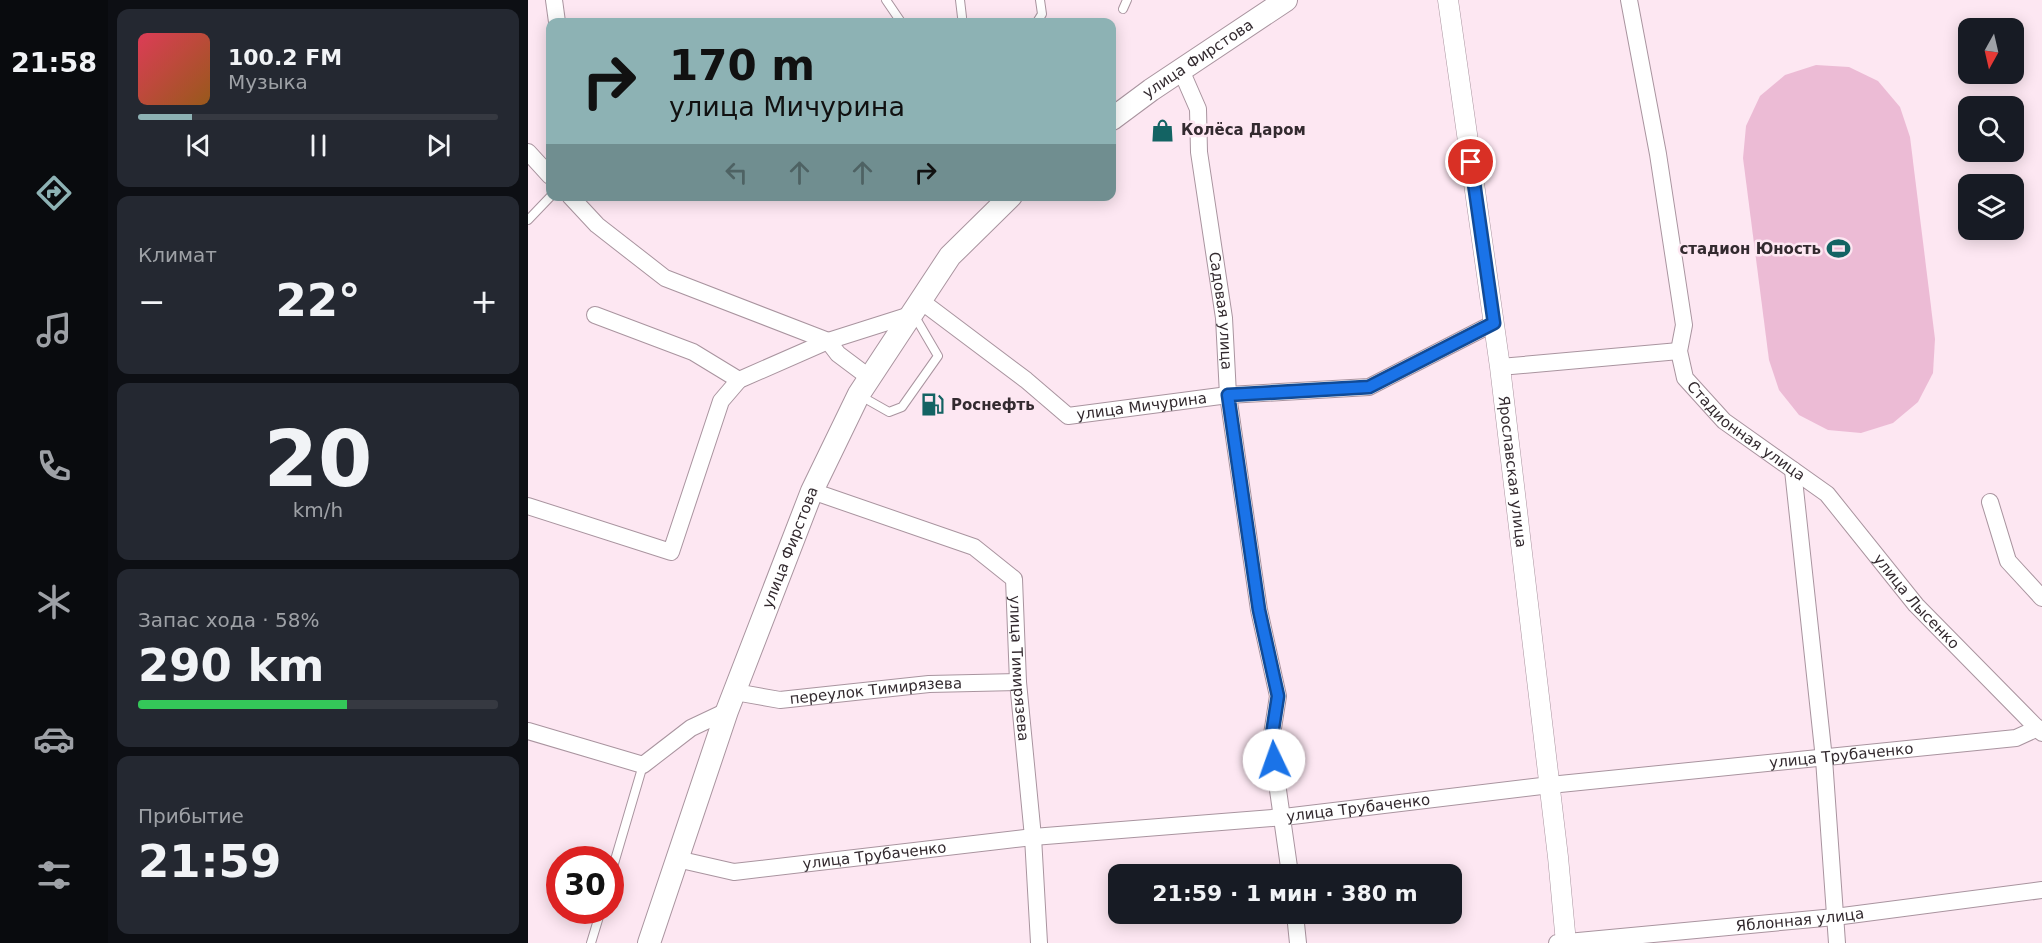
<!DOCTYPE html>
<html lang="ru">
<head>
<meta charset="utf-8">
<style>
  :root { --surface:#171b24; --page:#242831; --text:#f1f3f6; --muted:#9ea1a6; --line:#363941; --accent:#8db2b4 }
  body { margin:0; font-family:"DejaVu Sans",sans-serif; background:var(--page); color:var(--text); height:100vh; display:flex; flex-direction:column; font-size:22px; white-space:nowrap }
  * { box-sizing:border-box; margin:0 }
  p { font-size:20px; color:var(--muted) }
  .icon { flex:none; width:33px; height:33px; fill:none; stroke:currentColor; stroke-width:2; stroke-linecap:round; stroke-linejoin:round }
  .map { position:relative; flex:1; overflow:hidden }
  .panel { display:flex; flex-direction:column; gap:9px; padding:9px; background:#0d0f14; width:420px }
  .panel>* { flex:none }
  .top-card { position:absolute; left:18px; top:18px; width:570px; height:183px; border-radius:12px; box-shadow:0 3px 15px #0003; background:#8db2b4; color:#111; overflow:hidden }
  .needle { width:39px; rotate:188deg }
  .controls { position:absolute; left:1430px; top:18px; display:grid; gap:12px }
  .controls a { display:grid; place-items:center; width:66px; height:66px; border-radius:12px; background:var(--surface); box-shadow:0 3px 15px #0003; font-size:30px }
  .speed { position:absolute; left:18px; top:846px; display:flex; gap:12px; font-size:30px; font-weight:700; text-align:center }
  .speed>* { display:grid; place-content:center; width:78px; height:78px; border-radius:50%; background:var(--surface); box-shadow:0 3px 15px #0003; line-height:1 }
  .speed .limit { border:9px solid #d22; background:#fff; color:#111 }
  .pin { position:absolute; display:grid; place-items:center; width:51px; height:51px; color:#fff; margin:-26px; border:3px solid #fff; border-radius:50%; box-shadow:0 2px 6px #0007 }
  .me { position:absolute; width:66px; margin:-33px; rotate:357deg; stroke-linejoin:round; filter:drop-shadow(0 0 4px #0008) }
  .turn { display:flex; align-items:center; gap:21px; height:126px; padding:0 24px; font-size:27px }
  .turn .icon { width:78px; height:78px; stroke-width:2.5 }
  .turn b { display:block; font-size:42px; line-height:51px }
  .lanes { display:flex; align-items:center; height:57px; padding:0 24px; background:#0003; justify-content:center; gap:30px; direction:ltr }
  .lanes .off { opacity:.35 }
  .big { font-size:45px; font-weight:700; line-height:1.1 }
  .panel .card { flex:1; display:flex; flex-direction:column; justify-content:center; gap:9px; min-width:0; padding:0 21px; border-radius:12px; background:var(--page) }
  .panel .dial { align-items:center; gap:0 }
  .dial b { font-size:78px; line-height:1 }
  .song { display:flex; align-items:center; gap:18px }
  .cover { width:72px; height:72px; border-radius:9px; background:linear-gradient(135deg,hsl(350 70% 55%),hsl(30 70% 35%)) }
  .played { height:6px; border-radius:3px; background:linear-gradient(90deg,var(--accent) 15%,var(--line) 15%) }
  .keys { display:flex; justify-content:space-around; direction:ltr }
  .heat { display:flex; justify-content:space-between; align-items:center; font-size:33px; direction:ltr }
  .charge { height:9px; border-radius:4px; background:linear-gradient(90deg,#34c759 58%,var(--line) 0) }
  .trip { position:absolute; left:580px; top:864px; width:354px; height:60px; border-radius:12px; background:var(--surface); box-shadow:0 3px 15px #0003; font-weight:700; line-height:60px; text-align:center }
  main { display:flex; flex:1; min-height:0 }
  .tab-bar { display:flex; flex-direction:column; width:108px; justify-content:space-around; align-items:center; background:#090b0e; color:var(--muted) }
  .tab-bar .icon { width:42px; height:42px }
  .tab-bar .current { color:var(--accent) }
  .tab-bar b { font-size:27px; color:var(--text) }
  .map>svg:first-child { display:block }
</style>
</head>
<body>
<main>
<nav class="tab-bar">
<b>21:58</b>
<svg class="icon current" aria-label="directions" viewBox="0 0 24 24"><path d="M12 3l9 9-9 9-9-9zM9 14v-3h6M13 9l2 2-2 2"/></svg>
<svg class="icon" aria-label="music" viewBox="0 0 24 24"><path d="M9 18V5l10-2v13"/><circle cx="6" cy="18" r="3"/><circle cx="16" cy="16" r="3"/></svg>
<svg class="icon" aria-label="phone" viewBox="0 0 24 24"><path d="M5 4h4l2 5-3 2q2 4 5 5l2-3 5 2v4C11 20 4 13 5 4z"/></svg>
<svg class="icon" aria-label="climate" viewBox="0 0 24 24"><path d="M12 3v18M4 7l16 10M4 17L20 7"/></svg>
<svg class="icon" aria-label="car" viewBox="0 0 24 24"><path d="M5 17H2v-5l4-1 3-4h7l3 4 3 1v5h-3M9 17h6M6 11h13"/><circle cx="7" cy="17" r="2"/><circle cx="17" cy="17" r="2"/></svg>
<svg class="icon" aria-label="filters" viewBox="0 0 24 24"><path d="M4 7h16M4 17h16"/><circle cx="9" cy="7" r="2"/><circle cx="15" cy="17" r="2"/></svg>
</nav>
<section class="panel">
<div class="card">
<div class="song"><i class="cover"></i><div><b>100.2 FM</b><p>Музыка</p></div></div>
<div class="played"></div>
<div class="keys"><svg class="icon" aria-label="previous" viewBox="0 0 24 24"><path d="M18 5L8 12l10 7zM5 5v14"/></svg><svg class="icon" aria-label="pause" viewBox="0 0 24 24"><path d="M8 5v14M16 5v14"/></svg><svg class="icon" aria-label="next" viewBox="0 0 24 24"><path d="M6 5l10 7-10 7zM19 5v14"/></svg></div>
</div>
<div class="card"><p>Климат</p>
<div class="heat"><a>−</a><b class="big">22°</b><a>+</a></div>
</div>
<div class="card dial"><b>20</b><p>km/h</p></div>
<div class="card"><p>Запас хода · 58%</p><b class="big">290 km</b><div class="charge"></div></div>
<div class="card"><p>Прибытие</p><b class="big">21:59</b></div>
</section>
<div class="map">
<svg width="1514" height="943" viewBox="0 0 1514 943">
  <rect width="100%" height="100%" fill="#fde7f2"/>
  <path fill="#ecbbd5" d="M 1288,65 L 1321,67 L 1350,81 L 1372,107 L 1382,137 L 1407,339 L 1405,373 L 1390,402 L 1365,423 L 1333,433 L 1300,430 L 1271,415 L 1251,390 L 1241,360 L 1215,158 L 1218,126 L 1232,96 L 1257,75 Z"/>
  <g fill="none" stroke-linecap="round" stroke-linejoin="round">
    <defs>
      <path id="service" d="M 358,0 L 373,22
        M 432,0 L 434,17
        M 595,9 L 599,0
        M 509,22 L 514,14 L 512,0
        M 0,220 L 23,196
        M 331,395 L 361,412 L 374,407 L 410,356 L 386,315
        M 82,877 L 115,765
        M 63,943 L 73,910"/>
      <g id="minor">
        <path d="M 26,0 L 29,22"/>
        <path id="s1" d="M 1101,0 L 1130,154 L 1156,325 L 1151,351 L 1157,378 L 1196,421 L 1299,494 L 1388,605 L 1514,733"/>
        <path id="s2" d="M 653,70 L 670,109 L 671,152 L 696,318 L 700,395 L 731,610 L 750,696 L 743,741 L 762,874"/>
        <path d="M 0,152 L 22,176"/>
        <path d="M 42,196 L 69,225 L 137,278 L 300,341 L 310,354 L 342,378"/>
        <path id="s3" d="M 393,301 L 498,380 L 540,416 L 700,395 L 841,387 L 966,323"/>
        <path d="M 67,315 L 165,352 L 211,380"/>
        <path d="M 972,367 L 1151,351"/>
        <path d="M 1265,470 L 1296,759 L 1309,943"/>
        <path id="s4" d="M 284,491 L 446,547 L 486,579 L 490,682 L 505,837 L 511,943"/>
        <path d="M 1462,502 L 1480,561 L 1514,598"/>
        <path d="M 0,506 L 143,552 L 193,401 L 211,380 L 300,341 L 385,314"/>
        <path id="s5" d="M 207,692 L 252,700 L 401,684 L 490,682"/>
        <path d="M 0,731 L 115,765 L 163,728 L 199,711"/>
        <path id="s6" d="M 149,859 L 206,872 L 505,837 L 756,817 L 1022,785 L 1488,738 L 1510,728"/>
        <path d="M 767,914 L 770,943"/>
        <path id="s7" d="M 1029,943 L 1307,917 L 1514,890"/>
      </g>
      <g id="tertiary">
        <path id="s8" d="M 920,0 L 972,367 L 1030,857 L 1038,943"/>
      </g>
      <g id="secondary">
        <path id="s9" d="M 584,119 L 623,90 L 758,0"/>
        <path id="s10" d="M 121,943 L 199,711 L 284,491 L 331,394 L 422,256 L 483,196"/>
      </g>
    </defs>
    <use href="#service" stroke="#a9949f" stroke-width="10"/>
    <use href="#minor" stroke="#a9949f" stroke-width="18"/>
    <use href="#tertiary" stroke="#a9949f" stroke-width="21"/>
    <use href="#secondary" stroke="#a9949f" stroke-width="24"/>
    <use href="#service" stroke="#fff" stroke-width="8"/>
    <use href="#minor" stroke="#fff" stroke-width="16"/>
    <use href="#tertiary" stroke="#fff" stroke-width="20"/>
    <use href="#secondary" stroke="#fff" stroke-width="22"/>
  </g>
  <g fill="none" stroke-linecap="round" stroke-linejoin="round">
    <defs>
      <path id="route" d="M 746,760 L 743,741 L 750,696 L 731,610 L 700,395 L 841,387 L 966,323 L 943,162"/>
    </defs>
    <use href="#route" stroke="#114b97" stroke-width="15"/>
    <use href="#route" stroke="#1a73e8" stroke-width="10"/>
  </g>
  <defs>
    <symbol id="shop-bare" viewBox="-9 -9 18 18"><path d="M-5-2.5h2.3a2.7 3.5 0 0 1 5.4 0H5L5.5 6h-11ZM-1.5-2.5h3a1.5 2.3 0 0 0-3 0Z" fill="#136363" stroke="#fde7f2" stroke-width="2.5" paint-order="stroke"/></symbol>
    <symbol id="stadium-bare" viewBox="-9 -9 18 18"><path d="M0-5a6.5 5 0 1 0 0 10a6.5 5 0 1 0 0-10ZM-3.5-1.8h7v3.6h-7Z" fill="#136363" stroke="#fde7f2" stroke-width="2.5" paint-order="stroke"/></symbol>
    <symbol id="fuel-bare" viewBox="-9 -9 18 18"><path d="M-5.5-6h7V0h2V4h1.3V-2.5L3-4.5l.8-.8L6-3V5H2.5V1h-1V6h-7ZM-4.2-4.7v3.2H.2V-4.7Z" fill="#136363" stroke="#fde7f2" stroke-width="2.5" paint-order="stroke"/></symbol>
  </defs>
  <g fill-rule="evenodd">
    <use href="#shop-bare" x="618" y="114" width="33" height="33"/>
    <use href="#stadium-bare" x="1294" y="232" width="33" height="33"/>
    <use href="#fuel-bare" x="388" y="388" width="33" height="33"/>
  </g>
  <g text-anchor="middle" stroke-width="5" stroke-linejoin="round" paint-order="stroke">
    <g font-size="15" fill="#332a2f" stroke="#fde7f2">
      <text dy="5" stroke="none"><textPath href="#s9" startOffset="105">улица Фирстова</textPath></text>
      <text dy="5" stroke="none"><textPath href="#s2" startOffset="246">Садовая улица</textPath></text>
      <text dy="5" stroke="none"><textPath href="#s3" startOffset="261">улица Мичурина</textPath></text>
      <text dy="5" stroke="none"><textPath href="#s1" startOffset="465">Стадионная улица</textPath></text>
      <text dy="5" stroke="none"><textPath href="#s8" startOffset="476">Ярославская улица</textPath></text>
      <text dy="5" stroke="none"><textPath href="#s10" startOffset="420">улица Фирстова</textPath></text>
      <text dy="5" stroke="none"><textPath href="#s1" startOffset="708">улица Лысенко</textPath></text>
      <text dy="5" stroke="none"><textPath href="#s4" startOffset="312">улица Тимирязева</textPath></text>
      <text dy="5" stroke="none"><textPath href="#s5" startOffset="142">переулок Тимирязева</textPath></text>
      <text dy="5" stroke="none"><textPath href="#s6" startOffset="1172">улица Трубаченко</textPath></text>
      <text dy="5" stroke="none"><textPath href="#s6" startOffset="686">улица Трубаченко</textPath></text>
      <text dy="5" stroke="none"><textPath href="#s6" startOffset="200">улица Трубаченко</textPath></text>
      <text dy="5" stroke="none"><textPath href="#s7" startOffset="244">Яблонная улица</textPath></text>
    </g>
    <g font-size="15" font-weight="bold" fill="#332a2f" stroke="#fde7f2" text-anchor="start">
      <text x="653" y="135">Колёса Даром</text>
      <text x="1293" y="254" text-anchor="end">стадион Юность</text>
      <text x="423" y="410">Роснефть</text>
    </g>
  </g>
</svg>
<div class="controls">
<a><svg class="needle" viewBox="-14 -14 28 28"><path d="M0-13l5 13h-10z" fill="#e53935"/><path d="M0 13l5-13h-10z" fill="#9ea1a6"/></svg></a>
<a><svg class="icon" aria-label="search" viewBox="0 0 24 24"><circle cx="10" cy="10" r="6"/><path d="M15 15l6 6"/></svg></a>
<a><svg class="icon" aria-label="layers" viewBox="0 0 24 24"><path d="M12 4l9 5-9 5-9-5zM3 14l9 5 9-5"/></svg></a>
</div>
<div class="speed"><div class="limit">30</div></div>
<div class="pin" style="left:943px;top:162px;background:#d93025"><svg class="icon" aria-label="arrive" viewBox="0 0 24 24"><path d="M6 21V4h12l-3 4 3 4H6"/></svg></div>
<svg class="me" style="left:746px;top:760px" viewBox="-20 -20 40 40"><circle r="19" fill="#fff"/><path d="M0-13L10 11 0 6-10 11z" fill="#1a73e8"/></svg>
<div class="trip">21:59 · 1 мин · 380 m</div>
<div class="top-card">
<div class="turn"><svg class="icon" aria-label="right" viewBox="0 0 24 24"><path d="M7 20v-9h11M14 6l5 5-5 5"/></svg><div><b>170 m</b>улица Мичурина</div></div>
<div class="lanes"><svg class="icon off" aria-label="left" viewBox="0 0 24 24"><path d="M17 20v-9H6M10 6l-5 5 5 5"/></svg><svg class="icon off" aria-label="ahead" viewBox="0 0 24 24"><path d="M12 20V5M6 11l6-6 6 6"/></svg><svg class="icon off" aria-label="ahead" viewBox="0 0 24 24"><path d="M12 20V5M6 11l6-6 6 6"/></svg><svg class="icon" aria-label="right" viewBox="0 0 24 24"><path d="M7 20v-9h11M14 6l5 5-5 5"/></svg></div>
</div>
</div>
</main>
</body>
</html>
